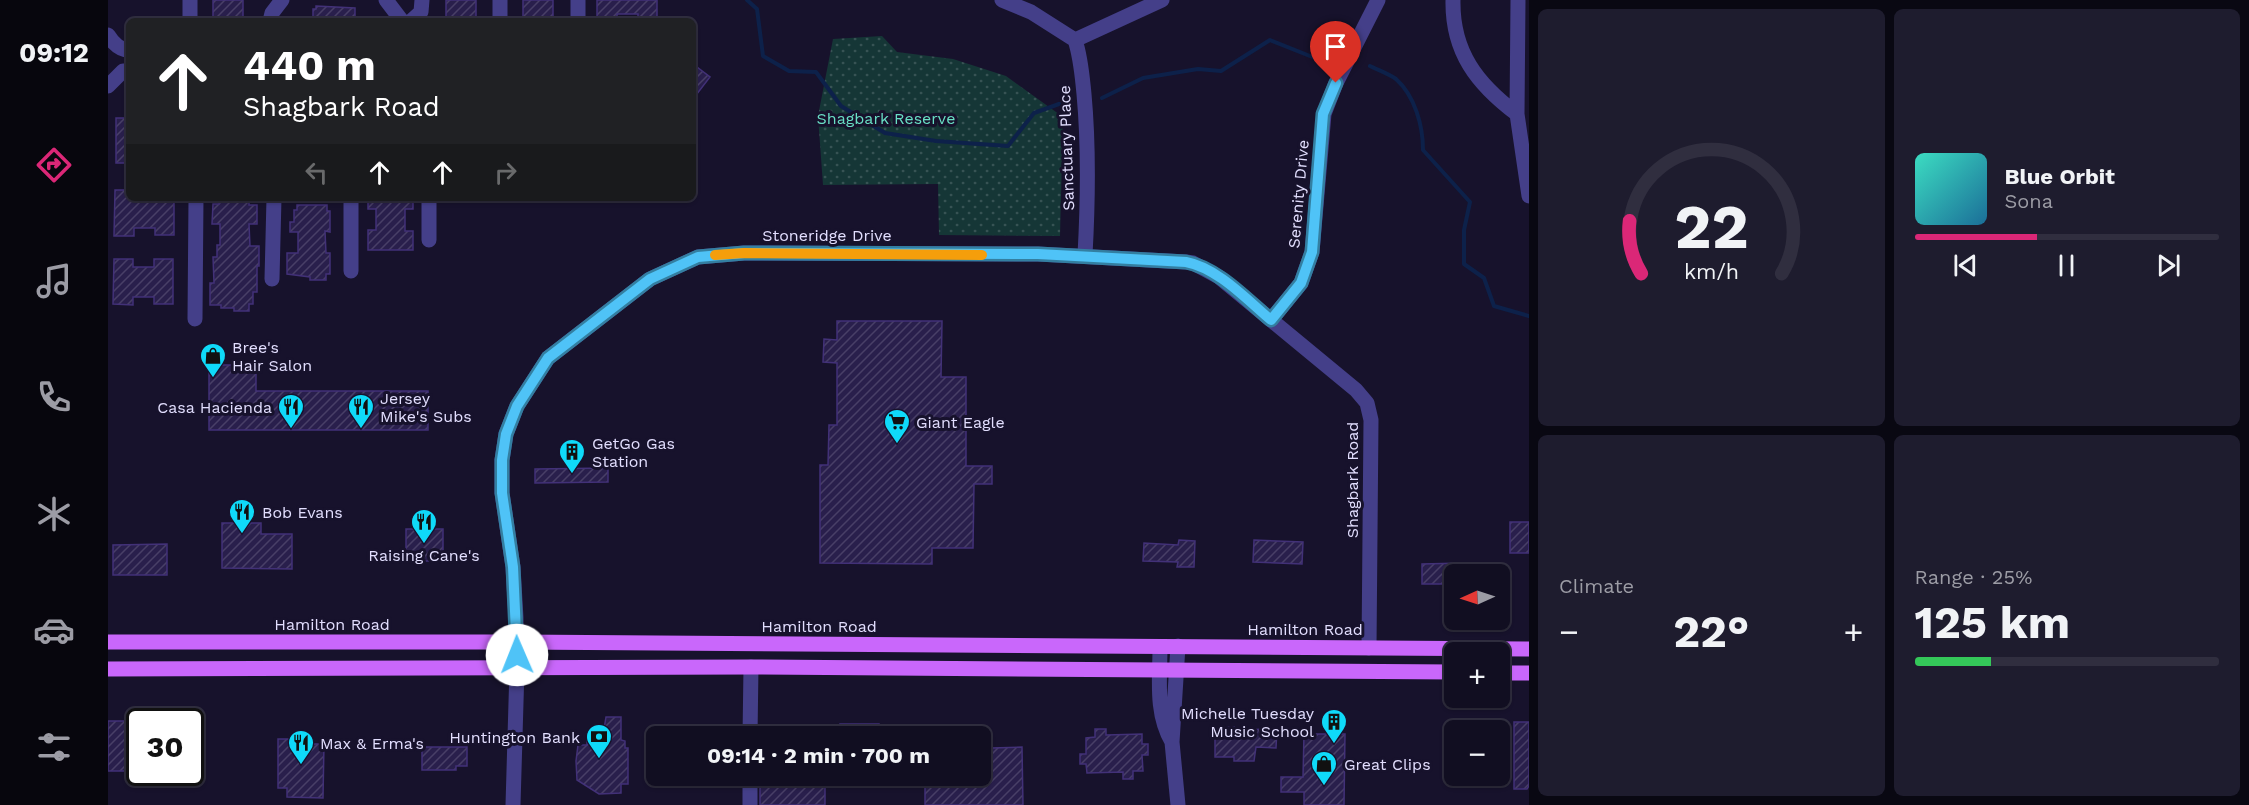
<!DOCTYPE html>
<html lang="en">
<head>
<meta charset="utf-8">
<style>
  :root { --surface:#110e21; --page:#1e1c2e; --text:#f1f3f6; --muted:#9c9ca5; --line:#302e3f; --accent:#db2777 }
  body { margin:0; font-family:"Work Sans",sans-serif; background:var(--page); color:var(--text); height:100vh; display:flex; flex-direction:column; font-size:22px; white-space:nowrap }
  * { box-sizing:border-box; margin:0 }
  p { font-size:20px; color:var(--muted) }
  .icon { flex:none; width:33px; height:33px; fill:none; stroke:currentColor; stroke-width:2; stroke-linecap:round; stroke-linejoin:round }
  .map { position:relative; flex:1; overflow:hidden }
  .side { display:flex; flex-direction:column; gap:9px; padding:9px; background:#090812; width:720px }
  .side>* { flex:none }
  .top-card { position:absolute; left:18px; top:18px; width:570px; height:183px; border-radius:9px; box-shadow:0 2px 4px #0004,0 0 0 2px var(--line); background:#202124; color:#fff; overflow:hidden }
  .needle { width:39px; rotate:267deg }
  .fabs { position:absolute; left:1336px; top:564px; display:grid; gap:12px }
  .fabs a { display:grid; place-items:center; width:66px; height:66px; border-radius:9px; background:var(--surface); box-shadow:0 2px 4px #0004,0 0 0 2px var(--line); font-size:30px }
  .speed { position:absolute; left:18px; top:708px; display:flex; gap:12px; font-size:30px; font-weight:700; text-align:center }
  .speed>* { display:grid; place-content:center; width:78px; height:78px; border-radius:50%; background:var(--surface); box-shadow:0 2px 4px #0004,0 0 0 2px var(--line); line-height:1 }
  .speed .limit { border:3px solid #111; border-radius:9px; background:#fff; color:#111 }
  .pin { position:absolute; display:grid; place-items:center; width:51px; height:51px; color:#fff; margin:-62px -26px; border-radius:50% 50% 50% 0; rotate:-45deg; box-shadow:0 0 6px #0007 }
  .pin .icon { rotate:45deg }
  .me { position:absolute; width:66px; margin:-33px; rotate:359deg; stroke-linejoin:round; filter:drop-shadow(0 0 4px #0008) }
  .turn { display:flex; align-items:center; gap:21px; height:126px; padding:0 18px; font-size:27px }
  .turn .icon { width:78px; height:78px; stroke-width:2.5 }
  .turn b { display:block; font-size:42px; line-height:51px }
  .lanes { display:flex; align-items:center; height:57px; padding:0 18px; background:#0003; justify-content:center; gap:30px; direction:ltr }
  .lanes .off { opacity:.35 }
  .big { font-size:45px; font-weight:700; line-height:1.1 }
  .side .tile { flex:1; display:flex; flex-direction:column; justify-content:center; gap:9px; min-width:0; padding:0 21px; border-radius:9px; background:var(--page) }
  .side .dial { align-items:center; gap:0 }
  .dial svg { height:156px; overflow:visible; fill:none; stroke:var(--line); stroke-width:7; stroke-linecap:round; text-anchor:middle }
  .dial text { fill:var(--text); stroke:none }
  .song { display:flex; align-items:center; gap:18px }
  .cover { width:72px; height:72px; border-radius:9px; background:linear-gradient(135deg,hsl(170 70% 55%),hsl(200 70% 35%)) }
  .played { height:6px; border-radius:3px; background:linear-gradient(90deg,var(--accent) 40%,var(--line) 40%) }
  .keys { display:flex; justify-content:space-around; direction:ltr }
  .heat { display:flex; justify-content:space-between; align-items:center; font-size:33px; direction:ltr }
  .charge { height:9px; border-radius:4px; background:linear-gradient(90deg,#34c759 25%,var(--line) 0) }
  .side .tiles { flex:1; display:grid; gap:9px; grid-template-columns:repeat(2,1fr) }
  .trip { position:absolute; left:538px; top:726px; width:345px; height:60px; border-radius:9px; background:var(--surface); box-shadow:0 2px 4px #0004,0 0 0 2px var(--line); font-weight:700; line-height:60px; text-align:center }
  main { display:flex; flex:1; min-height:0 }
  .tabs { display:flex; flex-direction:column; width:108px; justify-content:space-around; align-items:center; background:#07060d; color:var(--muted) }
  .tabs .icon { width:42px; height:42px }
  .tabs .current { color:var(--accent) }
  .tabs b { font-size:27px; color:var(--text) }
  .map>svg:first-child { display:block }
</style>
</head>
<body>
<main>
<nav class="tabs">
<b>09:12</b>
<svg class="icon current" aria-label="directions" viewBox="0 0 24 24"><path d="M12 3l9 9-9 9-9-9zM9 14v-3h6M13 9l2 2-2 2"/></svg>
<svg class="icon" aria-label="music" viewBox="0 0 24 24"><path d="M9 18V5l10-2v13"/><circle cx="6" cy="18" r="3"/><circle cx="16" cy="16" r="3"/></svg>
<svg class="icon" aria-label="phone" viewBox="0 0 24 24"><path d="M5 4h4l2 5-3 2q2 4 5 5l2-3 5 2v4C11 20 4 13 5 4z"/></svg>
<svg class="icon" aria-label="climate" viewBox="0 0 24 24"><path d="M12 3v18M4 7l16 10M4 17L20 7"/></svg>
<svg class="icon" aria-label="car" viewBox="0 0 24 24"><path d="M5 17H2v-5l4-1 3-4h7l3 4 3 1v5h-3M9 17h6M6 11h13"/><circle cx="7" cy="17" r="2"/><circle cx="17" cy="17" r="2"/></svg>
<svg class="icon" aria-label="filters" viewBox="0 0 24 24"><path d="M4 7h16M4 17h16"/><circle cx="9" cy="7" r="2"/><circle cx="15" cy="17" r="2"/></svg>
</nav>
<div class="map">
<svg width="1421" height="805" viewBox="0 0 1421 805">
  <defs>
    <pattern id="grass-dots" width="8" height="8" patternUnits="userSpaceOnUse" patternTransform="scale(1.5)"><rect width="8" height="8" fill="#153636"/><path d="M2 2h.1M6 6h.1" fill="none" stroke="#375354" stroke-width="1.8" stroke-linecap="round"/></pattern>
    <pattern id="building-hatch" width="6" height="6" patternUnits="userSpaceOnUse" patternTransform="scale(1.5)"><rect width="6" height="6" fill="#291f4c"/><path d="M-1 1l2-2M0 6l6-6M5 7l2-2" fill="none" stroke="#483f67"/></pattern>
  </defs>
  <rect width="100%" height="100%" fill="#17122c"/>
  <path fill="url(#grass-dots)" d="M 774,36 L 789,52 L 845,59 L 898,76 L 955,117 L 952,236 L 831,235 L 830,184 L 715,185 L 710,116 L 725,39 Z"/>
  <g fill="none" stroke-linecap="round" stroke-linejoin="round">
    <path stroke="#0d214a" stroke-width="4" d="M 639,0 L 649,9 L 655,56 L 681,71 L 708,72 L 733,106 L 777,133 L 828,141 L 900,146 L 926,113 L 951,104 L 963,102
      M 1262,66 C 1270,70 1281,74 1288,79 C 1307,96 1315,126 1315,150 L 1362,202 L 1356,230 L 1356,264 L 1376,278 L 1386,306 L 1421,316
      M 994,98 L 1035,78 L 1090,69 L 1113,71 L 1162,40 L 1212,60"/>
  </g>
  <path fill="url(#building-hatch)" stroke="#423178" stroke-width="1.5" d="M 105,0 L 135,0 L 135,21 L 105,21 Z
    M 338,0 L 368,0 L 368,21 L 338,21 Z
    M 415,0 L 445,0 L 445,21 L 415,21 Z
    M 489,0 L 549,0 L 549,21 L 530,21 L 530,14 L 509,14 L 509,21 L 489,21 Z
    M 208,6 L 247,8 L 247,21 L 205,21 L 205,9 L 208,9 Z
    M 585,64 L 602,77 L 585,99 Z
    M 8,118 L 21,118 L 21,163 L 8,163 Z
    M 7,190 L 21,190 L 21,198 L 66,198 L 66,235 L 47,235 L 47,228 L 26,228 L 26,236 L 6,236 Z
    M 112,198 L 141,198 L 141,205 L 149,205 L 149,224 L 141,224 L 142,246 L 151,246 L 151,266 L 149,266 L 149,292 L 145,292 L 145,304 L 141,304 L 141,311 L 126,311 L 126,308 L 113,308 L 113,305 L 102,305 L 102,283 L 106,283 L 105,257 L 109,257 L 109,245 L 112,245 L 112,224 L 104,224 L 105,204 L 111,204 Z
    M 260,198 L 305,198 L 305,209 L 297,209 L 297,231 L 305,231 L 305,250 L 260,250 L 260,230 L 268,230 L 268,209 L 260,209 Z
    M 189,205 L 219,205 L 219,211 L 222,211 L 222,232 L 217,231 L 218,253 L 222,253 L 222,274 L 218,274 L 218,280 L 202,280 L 202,277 L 179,274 L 179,253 L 190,253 L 190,232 L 182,232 L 182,222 L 186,222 L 186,210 L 189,210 Z
    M 6,259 L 25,259 L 25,267 L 46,267 L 46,259 L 65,259 L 65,304 L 46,304 L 46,297 L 25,297 L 25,305 L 5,304 Z
    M 729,321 L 834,321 L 833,377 L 858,377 L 858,466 L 884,466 L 884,484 L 866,484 L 865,548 L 824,548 L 824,564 L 712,563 L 712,465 L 720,465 L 721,425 L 729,425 L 729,363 L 715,362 L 716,339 L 729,340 Z
    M 101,365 L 148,365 L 148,391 L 320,391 L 320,430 L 101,430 Z
    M 500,468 L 500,482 L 427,483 L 427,469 Z
    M 1402,522 L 1421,522 L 1421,553 L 1402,553 Z
    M 114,523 L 153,523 L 153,534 L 184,534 L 184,569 L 114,568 Z
    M 298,529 L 335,529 L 335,561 L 298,561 Z
    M 1071,540 L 1087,541 L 1086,567 L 1069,567 L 1070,562 L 1035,561 L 1036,543 L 1070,545 Z
    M 1146,540 L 1195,542 L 1194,564 L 1145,562 Z
    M 59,544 L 59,575 L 5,575 L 5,545 Z
    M 1355,563 L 1355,574 L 1347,574 L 1347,584 L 1314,584 L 1314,564 Z
    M 498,717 L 513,717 L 513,740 L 517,741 L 517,748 L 520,748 L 520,784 L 513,784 L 513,793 L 491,794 L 469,780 L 468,761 L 470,745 L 479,745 L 479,741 L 494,741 Z
    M 0,721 L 18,721 L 18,771 L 0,771 Z
    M 1406,722 L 1421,722 L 1421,786 L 1419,789 L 1406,789 Z
    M 732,724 L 771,724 L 771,736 L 733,736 Z
    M 1126,727 L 1126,730 L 1169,729 L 1168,748 L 1148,747 L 1146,761 L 1126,761 L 1126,757 L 1107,757 L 1107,728 Z
    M 987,729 L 998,729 L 998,735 L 1034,734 L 1034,744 L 1040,744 L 1040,755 L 1034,755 L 1035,771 L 1025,771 L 1025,779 L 1015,779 L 1015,772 L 979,773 L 978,764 L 972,764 L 972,754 L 978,754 L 978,738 L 987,737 Z
    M 1196,734 L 1237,734 L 1236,805 L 1196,805 L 1196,792 L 1173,792 L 1173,777 L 1195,777 Z
    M 170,739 L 182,739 L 183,744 L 216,744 L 215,798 L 179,797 L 179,788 L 170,788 Z
    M 314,747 L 359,747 L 359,766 L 348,766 L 348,770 L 314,770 Z
    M 914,747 L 915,805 L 817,805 L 817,776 L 873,776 L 873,752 L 884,752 L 884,748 Z
    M 652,776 L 717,776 L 717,805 L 652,805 Z"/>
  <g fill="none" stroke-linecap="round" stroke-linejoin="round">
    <path stroke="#443f89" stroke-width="15" d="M 278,0 L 294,21
      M 470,0 L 470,21
      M 894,0 L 923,12 L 967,40 C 973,58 974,75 976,94 C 981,148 980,201 977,255
      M 1345,0 C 1344,52 1369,84 1409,114
      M 1410,0 L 1409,114 L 1421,196
      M 82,21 L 82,0
      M 162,21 L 164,13 L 174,0
      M 303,21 L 313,12 L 314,0
      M 392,21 L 392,0
      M 0,35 C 5,43 11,50 21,50
      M 967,40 L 1054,0
      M 0,86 L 15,71 L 21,71
      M 243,198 L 243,271
      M 321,198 L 321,240
      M 164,279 L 166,198
      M 87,319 L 88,198
      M 1163,320 L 1193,283 L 1204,252 L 1216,114 L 1228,83 L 1270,0
      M 1070,646 L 1064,742 L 1070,805
      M 1052,647 C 1052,679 1047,713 1064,742
      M 642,736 L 643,667
      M 405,805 L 409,668 L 408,618 L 405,567 L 394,493 L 394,460 L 398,434 L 409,406 L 440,358 L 542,279 L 590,257 L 636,253 L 930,254 L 1078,262 L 1085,263 L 1111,277 L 1248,390 L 1259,403 L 1263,420 L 1261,648
      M 642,805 L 642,776"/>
    <path stroke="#c967fb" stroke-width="15" d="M 0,642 L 409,642 L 1421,649
      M 0,669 L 643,667 L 1347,672
      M 1392,673 L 1421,673"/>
  </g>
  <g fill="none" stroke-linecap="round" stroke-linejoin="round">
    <defs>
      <path id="route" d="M 409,655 L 405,567 L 394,493 L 394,460 L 398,434 L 409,406 L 440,358 L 542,279 L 590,257 L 636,253 L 930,254 L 1078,262 C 1110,268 1139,300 1163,320 L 1193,283 L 1204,252 L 1215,114 L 1228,83"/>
    </defs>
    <use href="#route" stroke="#337fa1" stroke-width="15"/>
    <use href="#route" stroke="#4fc3f7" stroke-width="10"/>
    <path stroke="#f59e0b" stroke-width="10" d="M 607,255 L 636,253 L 874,255"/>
  </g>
  <defs>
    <symbol id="shop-pin" viewBox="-11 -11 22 30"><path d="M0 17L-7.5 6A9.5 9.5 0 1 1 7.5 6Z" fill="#0fdaf9" stroke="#17122c"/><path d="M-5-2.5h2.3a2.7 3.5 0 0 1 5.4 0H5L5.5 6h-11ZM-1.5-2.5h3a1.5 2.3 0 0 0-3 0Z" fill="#111"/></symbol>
    <symbol id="restaurant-pin" viewBox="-11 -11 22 30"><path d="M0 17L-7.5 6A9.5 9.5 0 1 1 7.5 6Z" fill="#0fdaf9" stroke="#17122c"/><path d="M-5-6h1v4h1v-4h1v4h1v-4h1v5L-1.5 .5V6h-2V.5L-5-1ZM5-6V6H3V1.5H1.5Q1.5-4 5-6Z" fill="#111"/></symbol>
    <symbol id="supermarket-pin" viewBox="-11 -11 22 30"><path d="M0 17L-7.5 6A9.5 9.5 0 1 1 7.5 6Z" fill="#0fdaf9" stroke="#17122c"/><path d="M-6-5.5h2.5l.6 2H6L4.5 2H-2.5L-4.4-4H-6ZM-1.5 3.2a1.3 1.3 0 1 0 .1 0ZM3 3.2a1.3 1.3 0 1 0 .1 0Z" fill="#111"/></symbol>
    <symbol id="building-pin" viewBox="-11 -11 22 30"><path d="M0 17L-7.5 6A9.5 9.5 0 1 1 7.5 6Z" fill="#0fdaf9" stroke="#17122c"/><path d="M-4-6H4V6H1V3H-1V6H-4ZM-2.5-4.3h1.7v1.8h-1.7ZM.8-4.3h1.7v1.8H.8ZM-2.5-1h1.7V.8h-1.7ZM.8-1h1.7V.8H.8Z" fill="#111"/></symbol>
    <symbol id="bank-pin" viewBox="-11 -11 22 30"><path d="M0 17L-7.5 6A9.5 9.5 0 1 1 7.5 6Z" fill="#0fdaf9" stroke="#17122c"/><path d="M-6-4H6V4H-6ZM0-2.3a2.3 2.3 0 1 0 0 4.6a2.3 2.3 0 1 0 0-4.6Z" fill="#111"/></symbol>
  </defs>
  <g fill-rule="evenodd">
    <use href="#shop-pin" x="90" y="341" width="30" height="40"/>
    <use href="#restaurant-pin" x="168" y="392" width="30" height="40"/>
    <use href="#restaurant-pin" x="238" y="392" width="30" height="40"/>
    <use href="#supermarket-pin" x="774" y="407" width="30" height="40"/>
    <use href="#building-pin" x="449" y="437" width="30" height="40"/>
    <use href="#restaurant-pin" x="119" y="497" width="30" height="40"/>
    <use href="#restaurant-pin" x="301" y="507" width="30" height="40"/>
    <use href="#building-pin" x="1211" y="707" width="30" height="40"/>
    <use href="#bank-pin" x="476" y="722" width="30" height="40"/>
    <use href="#restaurant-pin" x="178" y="728" width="30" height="40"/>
    <use href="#shop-pin" x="1201" y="749" width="30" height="40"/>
  </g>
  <g text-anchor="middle" stroke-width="6" stroke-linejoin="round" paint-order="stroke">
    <g font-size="16" fill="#69dfc5" stroke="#17122c">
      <text x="778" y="124">Shagbark Reserve</text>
    </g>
    <g font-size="16" fill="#e2defe" stroke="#17122c">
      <text transform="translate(958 148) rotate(-92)" y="6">Sanctuary Place</text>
      <text transform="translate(1190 194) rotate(-85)" y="6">Serenity Drive</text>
      <text x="719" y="241">Stoneridge Drive</text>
      <text transform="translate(1244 480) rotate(-90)" y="6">Shagbark Road</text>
      <text x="224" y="630">Hamilton Road</text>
      <text x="711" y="632">Hamilton Road</text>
      <text x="1197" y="635">Hamilton Road</text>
    </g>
    <g font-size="16" fill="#e2defe" stroke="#17122c" text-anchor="start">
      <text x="124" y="353">Bree's<tspan x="124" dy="18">Hair Salon</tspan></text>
      <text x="272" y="404">Jersey<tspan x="272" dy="18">Mike's Subs</tspan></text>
      <text x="164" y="413" text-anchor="end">Casa Hacienda</text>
      <text x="808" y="428">Giant Eagle</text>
      <text x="484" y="449">GetGo Gas<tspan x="484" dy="18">Station</tspan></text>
      <text x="154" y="518">Bob Evans</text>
      <text x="316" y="561" text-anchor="middle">Raising Cane's</text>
      <text x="1206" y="719" text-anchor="end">Michelle Tuesday<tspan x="1206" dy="18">Music School</tspan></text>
      <text x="472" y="743" text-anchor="end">Huntington Bank</text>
      <text x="212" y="749">Max &amp; Erma's</text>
      <text x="1236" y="770">Great Clips</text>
    </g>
  </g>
</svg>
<div class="fabs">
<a><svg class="needle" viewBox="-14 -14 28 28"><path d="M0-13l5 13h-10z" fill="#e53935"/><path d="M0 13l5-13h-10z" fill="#9c9ca5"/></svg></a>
<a>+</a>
<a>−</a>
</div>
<div class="speed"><div class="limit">30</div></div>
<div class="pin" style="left:1228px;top:83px;background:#d93025"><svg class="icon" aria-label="arrive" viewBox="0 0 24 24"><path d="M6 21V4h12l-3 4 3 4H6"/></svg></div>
<svg class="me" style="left:409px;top:655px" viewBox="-20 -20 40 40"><circle r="19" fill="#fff"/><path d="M0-13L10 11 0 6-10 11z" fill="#4fc3f7"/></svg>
<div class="trip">09:14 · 2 min · 700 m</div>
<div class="top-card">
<div class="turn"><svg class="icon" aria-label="ahead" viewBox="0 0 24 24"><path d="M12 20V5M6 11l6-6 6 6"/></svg><div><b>440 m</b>Shagbark Road</div></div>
<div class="lanes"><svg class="icon off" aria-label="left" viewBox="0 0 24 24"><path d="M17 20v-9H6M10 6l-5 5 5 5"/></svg><svg class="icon" aria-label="ahead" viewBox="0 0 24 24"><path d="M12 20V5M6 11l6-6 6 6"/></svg><svg class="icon" aria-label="ahead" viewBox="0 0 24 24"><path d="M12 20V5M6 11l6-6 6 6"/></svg><svg class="icon off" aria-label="right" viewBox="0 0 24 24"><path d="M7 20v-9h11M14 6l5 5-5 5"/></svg></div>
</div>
</div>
<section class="side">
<div class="tiles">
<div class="tile dial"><svg viewBox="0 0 100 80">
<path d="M14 69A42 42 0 1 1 86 69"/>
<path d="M14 69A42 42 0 0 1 8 42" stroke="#db2777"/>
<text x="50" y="56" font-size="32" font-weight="700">22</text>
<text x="50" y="72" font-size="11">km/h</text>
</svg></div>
<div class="tile">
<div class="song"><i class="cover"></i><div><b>Blue Orbit</b><p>Sona</p></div></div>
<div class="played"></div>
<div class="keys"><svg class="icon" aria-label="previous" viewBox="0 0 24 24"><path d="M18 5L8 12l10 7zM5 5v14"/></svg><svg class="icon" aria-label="pause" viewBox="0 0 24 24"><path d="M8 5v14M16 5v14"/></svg><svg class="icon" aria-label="next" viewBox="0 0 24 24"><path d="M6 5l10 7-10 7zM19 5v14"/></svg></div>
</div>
<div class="tile"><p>Climate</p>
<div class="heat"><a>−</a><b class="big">22°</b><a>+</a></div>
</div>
<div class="tile"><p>Range · 25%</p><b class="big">125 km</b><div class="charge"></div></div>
</div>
</section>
</main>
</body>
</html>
